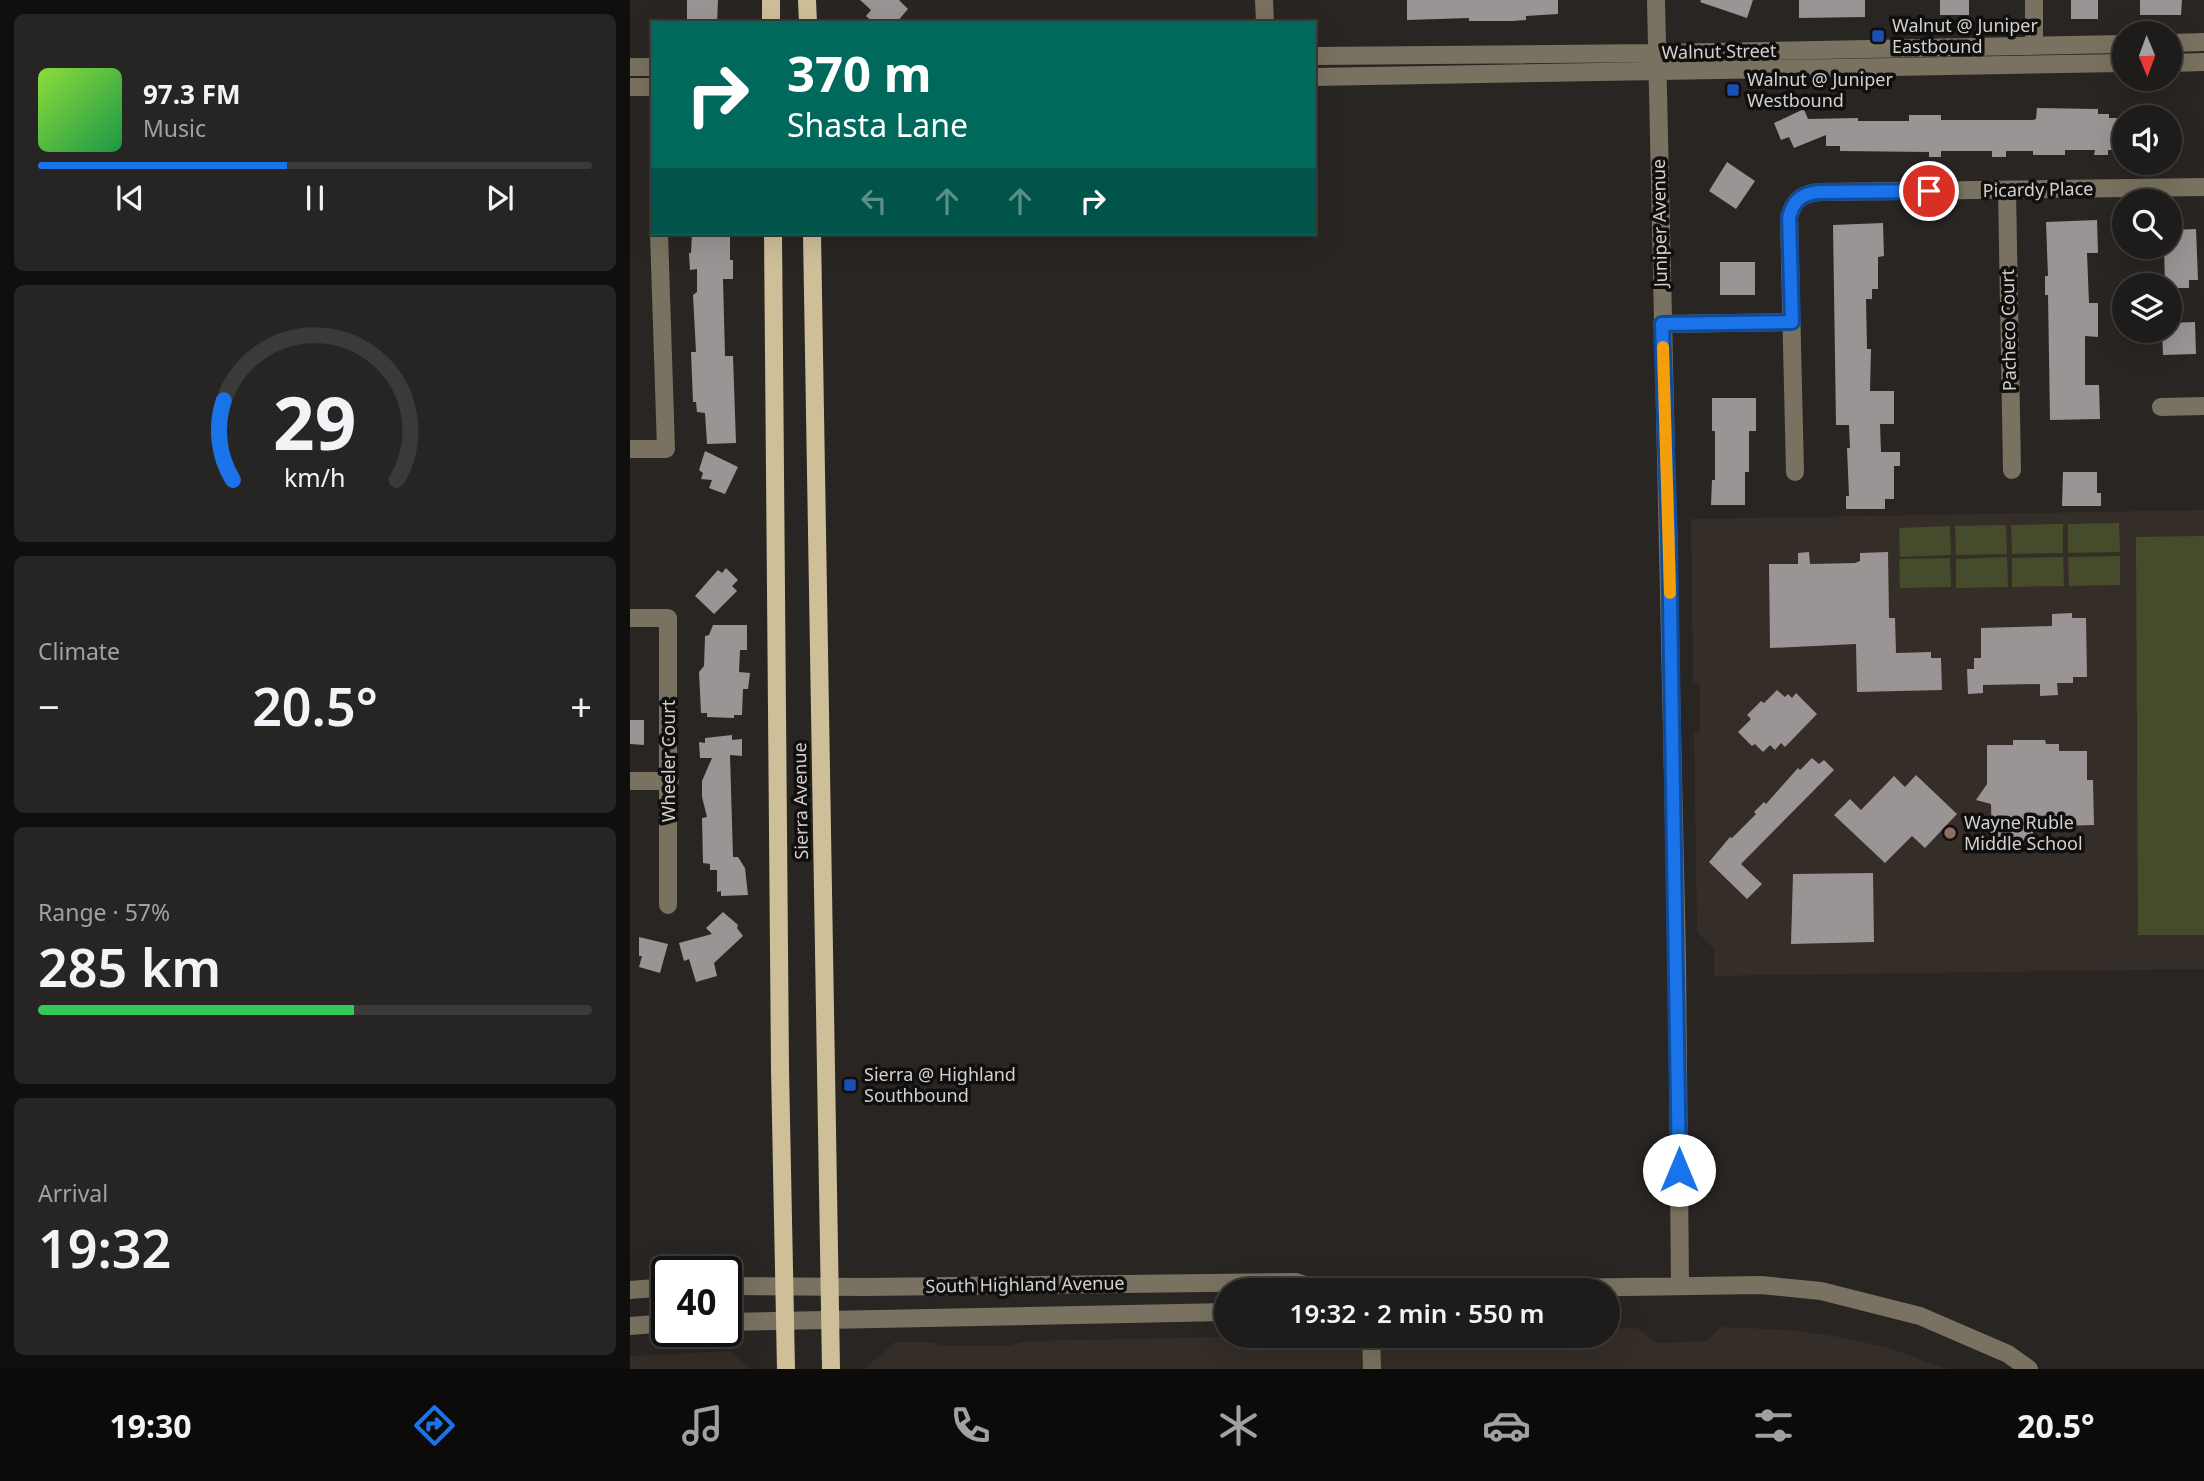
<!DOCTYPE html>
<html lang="en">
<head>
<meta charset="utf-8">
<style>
  :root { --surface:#1e1c1a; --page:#262523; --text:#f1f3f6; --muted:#a1a1a2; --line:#3c3a39; --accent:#1a73e8 }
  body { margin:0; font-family:"Noto Sans",sans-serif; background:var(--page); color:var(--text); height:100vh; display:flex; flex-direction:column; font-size:26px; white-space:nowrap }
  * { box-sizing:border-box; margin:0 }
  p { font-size:23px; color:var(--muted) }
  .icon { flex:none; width:38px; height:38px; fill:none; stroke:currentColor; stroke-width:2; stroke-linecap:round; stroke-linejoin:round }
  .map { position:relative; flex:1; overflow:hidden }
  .drawer { display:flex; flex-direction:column; gap:14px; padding:14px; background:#100f0e; width:630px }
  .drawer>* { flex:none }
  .hud { position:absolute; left:21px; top:21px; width:665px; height:214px; border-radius:0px; box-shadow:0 7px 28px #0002,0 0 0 2px var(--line); background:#00695c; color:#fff; overflow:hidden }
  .needle { width:46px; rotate:179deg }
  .fabs { position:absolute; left:1482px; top:21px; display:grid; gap:14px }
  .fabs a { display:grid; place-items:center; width:70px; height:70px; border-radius:50%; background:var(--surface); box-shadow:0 7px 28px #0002,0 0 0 2px var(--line); font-size:35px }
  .speed { position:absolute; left:21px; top:1256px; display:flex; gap:14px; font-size:35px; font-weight:700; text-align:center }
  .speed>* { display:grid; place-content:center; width:91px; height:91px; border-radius:50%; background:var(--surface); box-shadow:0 7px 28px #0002,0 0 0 2px var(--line); line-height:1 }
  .speed .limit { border:4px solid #111; border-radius:10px; background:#fff; color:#111 }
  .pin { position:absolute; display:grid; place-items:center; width:60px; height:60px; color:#fff; margin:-30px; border:4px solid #fff; border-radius:50%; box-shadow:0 2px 7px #0007 }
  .me { position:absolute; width:77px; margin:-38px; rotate:0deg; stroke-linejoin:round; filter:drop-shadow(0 0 5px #0008) }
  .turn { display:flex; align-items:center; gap:24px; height:147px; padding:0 21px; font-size:32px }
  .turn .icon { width:91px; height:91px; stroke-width:2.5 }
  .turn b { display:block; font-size:49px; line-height:60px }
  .lanes { display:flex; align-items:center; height:66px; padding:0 21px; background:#0003; justify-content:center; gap:35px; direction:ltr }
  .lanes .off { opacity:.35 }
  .big { font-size:52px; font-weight:600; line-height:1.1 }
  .drawer .widget { flex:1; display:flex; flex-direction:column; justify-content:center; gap:10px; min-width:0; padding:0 24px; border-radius:10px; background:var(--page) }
  .drawer .dial { align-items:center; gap:0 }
  .dial svg { height:182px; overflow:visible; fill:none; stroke:var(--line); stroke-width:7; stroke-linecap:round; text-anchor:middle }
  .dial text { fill:var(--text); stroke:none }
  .song { display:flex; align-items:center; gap:21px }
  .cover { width:84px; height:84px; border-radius:10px; background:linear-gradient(135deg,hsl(90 70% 55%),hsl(140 70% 35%)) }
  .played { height:7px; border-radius:4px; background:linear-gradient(90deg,var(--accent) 45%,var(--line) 45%) }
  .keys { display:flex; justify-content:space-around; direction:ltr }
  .heat { display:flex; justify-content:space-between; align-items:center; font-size:38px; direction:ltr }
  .charge { height:10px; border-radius:5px; background:linear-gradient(90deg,#34c759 57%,var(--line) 0) }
  .trip { position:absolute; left:584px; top:1278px; width:406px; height:70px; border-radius:35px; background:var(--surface); box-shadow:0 7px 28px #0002,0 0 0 2px var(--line); font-weight:600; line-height:70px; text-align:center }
  .tabs { display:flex; height:112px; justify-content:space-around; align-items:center; background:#0c0b0a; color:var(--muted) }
  .tabs .icon { width:49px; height:49px }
  .tabs .current { color:var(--accent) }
  .tabs b { font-size:32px; color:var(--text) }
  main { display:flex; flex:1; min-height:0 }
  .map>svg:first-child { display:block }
</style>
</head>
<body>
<main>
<section class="drawer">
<div class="widget">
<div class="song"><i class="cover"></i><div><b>97.3 FM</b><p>Music</p></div></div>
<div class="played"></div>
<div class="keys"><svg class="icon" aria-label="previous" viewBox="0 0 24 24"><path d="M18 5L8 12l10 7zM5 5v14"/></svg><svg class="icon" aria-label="pause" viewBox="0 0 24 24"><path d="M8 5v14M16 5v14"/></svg><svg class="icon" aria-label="next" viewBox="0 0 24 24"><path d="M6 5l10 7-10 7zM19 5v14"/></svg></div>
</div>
<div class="widget dial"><svg viewBox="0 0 100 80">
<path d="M14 69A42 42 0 1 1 86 69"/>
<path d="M14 69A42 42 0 0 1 10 34" stroke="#1a73e8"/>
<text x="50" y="56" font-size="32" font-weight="700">29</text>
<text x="50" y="72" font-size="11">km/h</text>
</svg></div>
<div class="widget"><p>Climate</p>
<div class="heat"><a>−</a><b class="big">20.5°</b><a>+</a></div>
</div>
<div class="widget"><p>Range · 57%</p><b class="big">285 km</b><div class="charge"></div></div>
<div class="widget"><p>Arrival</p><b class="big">19:32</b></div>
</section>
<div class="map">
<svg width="1574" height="1369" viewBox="0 0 1574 1369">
  <rect width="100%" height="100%" fill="#282523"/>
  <path fill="#352d27" d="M 1574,510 L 1574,969 L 1084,976 L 1084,949 L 1067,932 L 1064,733 L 1070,732 L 1070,683 L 1063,683 L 1061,519 Z
    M 1091,1327 L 1160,1330 L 1204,1336 L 1256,1347 L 1318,1369 L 234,1369 L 265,1342 L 299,1342 L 316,1346 L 379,1346 L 396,1341 L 694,1335 L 706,1346 L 770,1344 L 781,1335 L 978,1335 L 978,1329 L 1007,1328 L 1027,1343 L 1076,1341 Z
    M 100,1351 L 120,1369 L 0,1369 L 0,1356 Z"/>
  <path fill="#464b2b" d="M 1489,523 L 1490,552 L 1438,553 L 1438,524 Z
    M 1433,524 L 1433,553 L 1382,554 L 1381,525 Z
    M 1376,525 L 1377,554 L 1326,555 L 1325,526 Z
    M 1320,526 L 1321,555 L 1270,557 L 1269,528 Z
    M 1574,536 L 1574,935 L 1508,935 L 1506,537 Z
    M 1490,556 L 1490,585 L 1439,586 L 1438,557 Z
    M 1377,557 L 1378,587 L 1326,588 L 1326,559 Z
    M 1433,557 L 1434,586 L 1382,587 L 1382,558 Z
    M 1320,558 L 1321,587 L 1270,588 L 1269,559 Z"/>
  <path fill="#9a9594" d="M 57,0 L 88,0 L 87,23 L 57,23 Z
    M 230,0 L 269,0 L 278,9 L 266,23 L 244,23 L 236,16 L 241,10 Z
    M 777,0 L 928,0 L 928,14 L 896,16 L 896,20 L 882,21 L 839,21 L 839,18 L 777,20 Z
    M 1071,0 L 1123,0 L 1117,18 L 1070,2 Z
    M 1169,0 L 1235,0 L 1235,17 L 1169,18 Z
    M 1310,0 L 1339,0 L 1339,15 L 1310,15 Z
    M 1441,0 L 1468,0 L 1468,19 L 1441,19 Z
    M 1510,0 L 1552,0 L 1551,15 L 1510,15 Z
    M 1407,108 L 1468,109 L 1468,114 L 1479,114 L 1479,118 L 1494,118 L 1494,150 L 1478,150 L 1478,155 L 1464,155 L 1465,150 L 1435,150 L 1435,155 L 1403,155 L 1403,151 L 1376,151 L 1376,157 L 1362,157 L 1362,151 L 1311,151 L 1311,157 L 1299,157 L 1299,152 L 1210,151 L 1210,146 L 1196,146 L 1196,135 L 1164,148 L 1159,137 L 1151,140 L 1144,123 L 1174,109 L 1178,119 L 1228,118 L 1228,121 L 1279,121 L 1279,115 L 1311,115 L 1311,120 L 1403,120 L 1406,119 Z
    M 1097,162 L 1125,181 L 1106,209 L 1079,191 Z
    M 1467,220 L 1468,253 L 1457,253 L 1459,303 L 1468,303 L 1468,337 L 1455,336 L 1455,385 L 1469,385 L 1470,419 L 1420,420 L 1418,295 L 1415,295 L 1415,276 L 1418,276 L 1416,222 Z
    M 1253,223 L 1254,256 L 1248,257 L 1248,289 L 1242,289 L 1242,299 L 1236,299 L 1237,349 L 1241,349 L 1240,391 L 1264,391 L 1264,424 L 1250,424 L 1251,452 L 1270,452 L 1270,466 L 1264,466 L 1264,499 L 1255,499 L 1255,509 L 1216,509 L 1216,496 L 1219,496 L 1217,448 L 1220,448 L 1219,425 L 1206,425 L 1203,225 Z
    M 1566,229 L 1568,280 L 1559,280 L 1559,288 L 1540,288 L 1540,285 L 1535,285 L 1534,247 L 1540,247 L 1540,230 Z
    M 62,233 L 100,233 L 100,260 L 103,260 L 103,279 L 93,279 L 95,356 L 103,356 L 106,443 L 77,444 L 75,413 L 67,412 L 66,402 L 63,402 L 61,352 L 66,352 L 63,295 L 67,292 L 67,269 L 60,270 L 59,253 L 61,253 Z
    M 1090,262 L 1125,262 L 1125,295 L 1090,295 Z
    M 1565,322 L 1566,354 L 1533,355 L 1532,331 L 1540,331 L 1540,323 Z
    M 1082,398 L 1126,398 L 1126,431 L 1119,431 L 1119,472 L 1115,472 L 1115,505 L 1081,505 L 1082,480 L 1085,480 L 1085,431 L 1082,431 Z
    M 75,451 L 108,467 L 95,494 L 79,488 L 82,480 L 71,479 L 73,473 L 69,470 Z
    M 1433,472 L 1467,472 L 1467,493 L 1471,493 L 1471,506 L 1432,506 Z
    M 1179,552 L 1180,564 L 1225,563 L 1230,561 L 1230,553 L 1258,552 L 1259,618 L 1265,618 L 1266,653 L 1301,652 L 1301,658 L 1311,658 L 1312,690 L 1227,692 L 1226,644 L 1140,648 L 1139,564 L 1168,564 L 1168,553 Z
    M 96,568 L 108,580 L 102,586 L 107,591 L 84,614 L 65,596 L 88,570 L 92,573 Z
    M 1442,613 L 1442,618 L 1456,618 L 1457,677 L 1443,677 L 1443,683 L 1427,683 L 1428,695 L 1410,696 L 1410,684 L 1353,685 L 1353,693 L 1338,694 L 1337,669 L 1344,669 L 1344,658 L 1351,658 L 1351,628 L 1422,626 L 1422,614 Z
    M 83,625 L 117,625 L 117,650 L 110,650 L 109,672 L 120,673 L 118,689 L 113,689 L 112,715 L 104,715 L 104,718 L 77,717 L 77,713 L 71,713 L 69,672 L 74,666 L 75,636 L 79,635 Z
    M 1147,690 L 1155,697 L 1158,694 L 1162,698 L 1166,693 L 1187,714 L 1155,747 L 1151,743 L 1145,750 L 1140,745 L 1133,752 L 1125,744 L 1122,746 L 1108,732 L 1121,719 L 1117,715 L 1131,701 L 1134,703 Z
    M 0,720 L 14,720 L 14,745 L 0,744 Z
    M 102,735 L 102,740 L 112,739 L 112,756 L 100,755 L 103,857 L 108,857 L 115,868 L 118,895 L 91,896 L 91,891 L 87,892 L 87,870 L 80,870 L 80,864 L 73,863 L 72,818 L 77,817 L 72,797 L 72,781 L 82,758 L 70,758 L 69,742 L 75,743 L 75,738 Z
    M 1383,740 L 1415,740 L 1416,744 L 1429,744 L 1429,751 L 1457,751 L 1457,780 L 1463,780 L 1464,825 L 1429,826 L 1429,818 L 1403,819 L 1403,841 L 1362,842 L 1361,804 L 1346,800 L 1357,784 L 1357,745 L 1383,745 Z
    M 1182,758 L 1189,764 L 1194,760 L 1204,770 L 1111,864 L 1132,884 L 1117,899 L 1079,862 L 1100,837 L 1102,838 L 1126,814 L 1124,812 L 1134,802 L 1136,804 L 1168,768 L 1170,770 Z
    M 1286,775 L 1327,814 L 1295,848 L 1282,836 L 1255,863 L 1204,815 L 1220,799 L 1231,810 L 1264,776 L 1275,787 Z
    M 1243,873 L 1244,942 L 1161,944 L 1163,874 Z
    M 93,912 L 108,925 L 107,928 L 113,936 L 84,963 L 87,976 L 66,982 L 59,959 L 54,961 L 49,943 L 82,934 L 76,928 Z
    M 9,937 L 38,944 L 30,973 L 9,967 L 12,956 L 9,956 Z"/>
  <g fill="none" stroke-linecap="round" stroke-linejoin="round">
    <path stroke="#797260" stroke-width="18" d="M 634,0 L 635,23
      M 1026,0 L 1047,959 L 1050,1286
      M 1404,0 L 1404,45
      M 1540,43 L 1574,42
      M 684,56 L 1027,53 L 1494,44
      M 1540,63 L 1574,62
      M 0,67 L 23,67
      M 684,77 L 1494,63
      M 0,87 L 23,87
      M 1377,190 L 1382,470
      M 1032,324 L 1162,322
      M 1531,407 L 1574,406
      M 0,449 L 36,449 L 29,233
      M 1165,472 L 1159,217 C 1164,199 1173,193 1191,192 L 1574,187
      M 0,618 L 38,618 L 38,905
      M 0,781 L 40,781
      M 96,1286 L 235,1287 L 666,1282 L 692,1290
      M 0,1290 L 37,1287
      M 796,1290 L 1131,1285 L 1191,1291 L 1290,1316 L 1378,1354 L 1399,1369
      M 96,1322 L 597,1312
      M 0,1326 L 37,1323
      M 741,1335 L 742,1369"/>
    <path stroke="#cebf99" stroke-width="18" d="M 141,0 L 141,23
      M 177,0 L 178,23
      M 143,233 L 150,1069 L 156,1369
      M 182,233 L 201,1369"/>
  </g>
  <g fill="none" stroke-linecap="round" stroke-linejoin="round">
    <defs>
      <path id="route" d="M 1049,1170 L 1039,536 L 1032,324 L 1162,322 L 1159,217 C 1164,199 1173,193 1191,192 L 1299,191"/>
    </defs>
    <use href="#route" stroke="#114b97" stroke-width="18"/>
    <use href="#route" stroke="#1a73e8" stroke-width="12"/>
    <path stroke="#f59e0b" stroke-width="12" d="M 1033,347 L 1040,593"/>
  </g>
  <g fill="#1a4fb4" stroke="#100f0e" stroke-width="2.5">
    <rect x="1241" y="29" width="14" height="14" rx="3.5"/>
    <rect x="1096" y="83" width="14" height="14" rx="3.5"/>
    <rect x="213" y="1078" width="14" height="14" rx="3.5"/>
  </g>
  <circle fill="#8d6e63" stroke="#100f0e" stroke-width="2.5" cx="1320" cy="833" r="7"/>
  <g text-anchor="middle" stroke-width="7" stroke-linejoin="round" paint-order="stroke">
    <g font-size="18" fill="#d3d1cf" stroke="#100f0e" text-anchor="start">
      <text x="1262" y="32">Walnut @ Juniper<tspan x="1262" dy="21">Eastbound</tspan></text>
      <text x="1117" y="86">Walnut @ Juniper<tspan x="1117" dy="21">Westbound</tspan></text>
      <text x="1334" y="829">Wayne Ruble<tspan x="1334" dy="21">Middle School</tspan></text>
      <text x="234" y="1081">Sierra @ Highland<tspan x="234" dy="21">Southbound</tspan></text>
    </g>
    <g font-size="18" fill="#d3d1cf" stroke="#100f0e">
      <text transform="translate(1089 52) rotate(-1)" y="6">Walnut Street</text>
      <text transform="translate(1408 190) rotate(-1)" y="6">Picardy Place</text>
      <text transform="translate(1030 223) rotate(-91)" y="6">Juniper Avenue</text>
      <text transform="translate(1379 330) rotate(-91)" y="6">Pacheco Court</text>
      <text transform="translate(39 761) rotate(-90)" y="6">Wheeler Court</text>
      <text transform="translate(171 801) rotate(-91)" y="6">Sierra Avenue</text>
      <text transform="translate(395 1285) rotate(-1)" y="6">South Highland Avenue</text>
    </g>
  </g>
</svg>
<div class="fabs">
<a><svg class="needle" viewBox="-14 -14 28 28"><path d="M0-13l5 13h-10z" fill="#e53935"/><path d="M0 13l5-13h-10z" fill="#a1a1a2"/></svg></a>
<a><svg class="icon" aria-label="sound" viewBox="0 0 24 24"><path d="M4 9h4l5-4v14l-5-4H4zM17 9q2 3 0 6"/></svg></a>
<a><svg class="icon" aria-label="search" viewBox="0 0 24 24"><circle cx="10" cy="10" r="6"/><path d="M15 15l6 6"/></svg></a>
<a><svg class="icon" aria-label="layers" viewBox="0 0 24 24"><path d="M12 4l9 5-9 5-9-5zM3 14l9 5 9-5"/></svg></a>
</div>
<div class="speed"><div class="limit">40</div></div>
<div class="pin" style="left:1299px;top:191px;background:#d93025"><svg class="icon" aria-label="arrive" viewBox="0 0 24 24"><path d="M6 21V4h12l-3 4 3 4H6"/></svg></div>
<svg class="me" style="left:1049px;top:1170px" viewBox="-20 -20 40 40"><circle r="19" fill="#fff"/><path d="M0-13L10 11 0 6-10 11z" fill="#1a73e8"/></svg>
<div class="trip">19:32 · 2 min · 550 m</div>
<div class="hud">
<div class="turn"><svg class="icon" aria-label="right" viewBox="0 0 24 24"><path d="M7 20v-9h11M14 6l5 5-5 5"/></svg><div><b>370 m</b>Shasta Lane</div></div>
<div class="lanes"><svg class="icon off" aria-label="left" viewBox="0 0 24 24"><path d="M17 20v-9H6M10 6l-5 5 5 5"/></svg><svg class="icon off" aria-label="ahead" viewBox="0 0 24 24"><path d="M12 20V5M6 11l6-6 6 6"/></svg><svg class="icon off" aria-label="ahead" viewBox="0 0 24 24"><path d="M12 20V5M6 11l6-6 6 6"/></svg><svg class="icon" aria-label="right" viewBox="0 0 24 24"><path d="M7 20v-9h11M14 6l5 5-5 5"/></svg></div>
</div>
</div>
</main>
<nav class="tabs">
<b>19:30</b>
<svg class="icon current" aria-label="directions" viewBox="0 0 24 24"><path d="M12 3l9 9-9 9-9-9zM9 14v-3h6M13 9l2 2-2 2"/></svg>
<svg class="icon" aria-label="music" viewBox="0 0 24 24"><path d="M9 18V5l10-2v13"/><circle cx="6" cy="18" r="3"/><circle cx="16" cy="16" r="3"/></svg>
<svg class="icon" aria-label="phone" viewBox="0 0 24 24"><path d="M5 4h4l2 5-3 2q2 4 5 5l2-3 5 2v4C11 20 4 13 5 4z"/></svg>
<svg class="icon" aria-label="climate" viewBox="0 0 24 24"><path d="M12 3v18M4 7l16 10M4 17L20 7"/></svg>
<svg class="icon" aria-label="car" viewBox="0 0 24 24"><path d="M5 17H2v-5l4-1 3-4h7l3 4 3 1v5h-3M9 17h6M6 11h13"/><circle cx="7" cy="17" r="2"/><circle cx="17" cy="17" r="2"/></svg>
<svg class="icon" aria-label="filters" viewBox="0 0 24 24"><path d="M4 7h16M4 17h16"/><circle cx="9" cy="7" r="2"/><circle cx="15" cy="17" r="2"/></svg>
<b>20.5°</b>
</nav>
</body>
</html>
